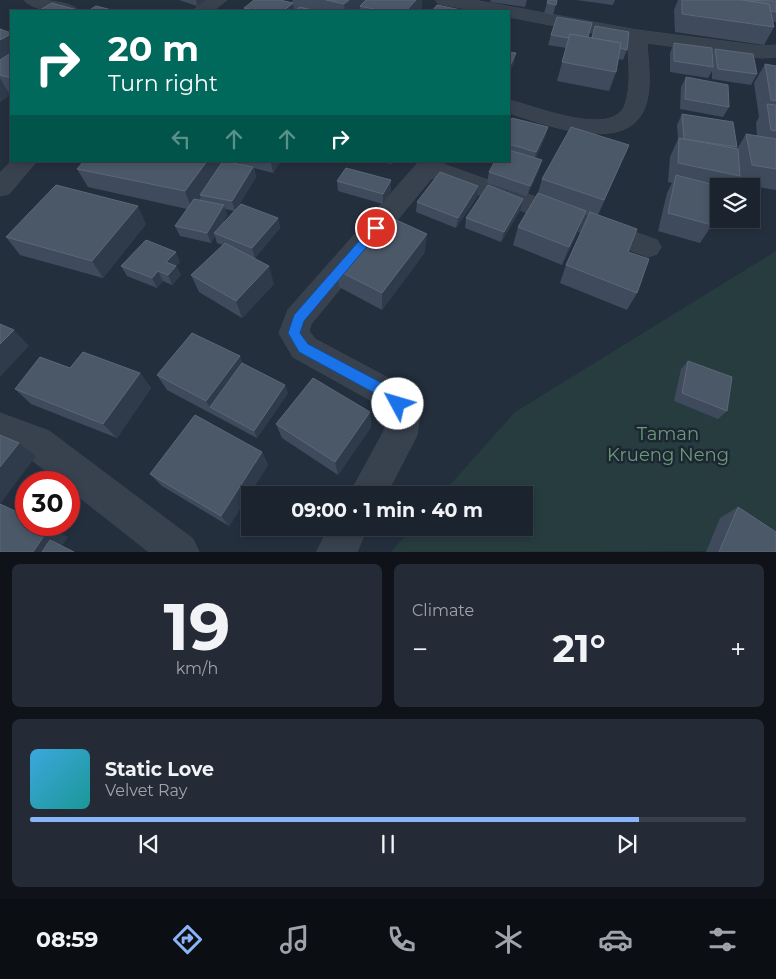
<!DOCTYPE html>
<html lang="en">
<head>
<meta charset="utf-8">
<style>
  :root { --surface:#1b232e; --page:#242b36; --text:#f1f3f6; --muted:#a0a4aa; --line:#39404a; --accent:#8ab4f8 }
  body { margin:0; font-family:Montserrat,sans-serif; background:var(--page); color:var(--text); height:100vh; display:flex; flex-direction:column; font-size:19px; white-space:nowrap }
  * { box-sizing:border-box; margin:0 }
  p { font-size:16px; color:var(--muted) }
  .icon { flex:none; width:28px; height:28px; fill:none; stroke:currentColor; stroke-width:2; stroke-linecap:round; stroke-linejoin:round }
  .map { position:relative; height:552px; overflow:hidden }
  .sheet { display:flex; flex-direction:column; gap:12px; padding:12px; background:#0f1319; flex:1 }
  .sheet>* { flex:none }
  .hud { position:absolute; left:10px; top:10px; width:500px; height:152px; border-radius:0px; box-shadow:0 2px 8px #0003,0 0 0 1px var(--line); background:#00695c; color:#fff; overflow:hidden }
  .tools { position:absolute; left:710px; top:178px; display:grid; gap:10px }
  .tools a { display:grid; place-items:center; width:50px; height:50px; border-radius:0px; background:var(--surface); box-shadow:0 2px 8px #0003,0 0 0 1px var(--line); font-size:25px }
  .speed { position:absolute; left:15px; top:471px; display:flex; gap:10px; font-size:25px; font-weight:700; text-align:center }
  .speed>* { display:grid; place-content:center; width:65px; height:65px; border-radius:50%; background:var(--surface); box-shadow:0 2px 8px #0003,0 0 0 1px var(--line); line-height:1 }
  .speed .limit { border:8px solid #d22; background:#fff; color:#111 }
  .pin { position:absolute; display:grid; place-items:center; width:42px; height:42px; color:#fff; margin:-21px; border:2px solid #fff; border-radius:50%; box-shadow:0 1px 5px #0007 }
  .me { position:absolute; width:55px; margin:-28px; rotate:309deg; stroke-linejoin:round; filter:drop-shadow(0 0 4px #0008) }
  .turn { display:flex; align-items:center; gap:18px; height:105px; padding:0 15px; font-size:22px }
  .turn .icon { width:65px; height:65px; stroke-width:2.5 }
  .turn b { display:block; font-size:35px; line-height:42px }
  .lanes { display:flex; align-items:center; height:48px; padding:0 15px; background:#0003; justify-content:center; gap:25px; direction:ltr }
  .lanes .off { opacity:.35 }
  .big { font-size:38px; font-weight:700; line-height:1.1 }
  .sheet .tile { flex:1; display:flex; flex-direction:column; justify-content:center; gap:8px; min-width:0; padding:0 18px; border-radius:8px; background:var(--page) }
  .sheet .dial { align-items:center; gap:0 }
  .dial b { font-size:65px; line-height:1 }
  .song { display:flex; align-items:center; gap:15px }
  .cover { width:60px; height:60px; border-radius:8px; background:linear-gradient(135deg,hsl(200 70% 55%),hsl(180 70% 35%)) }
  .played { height:5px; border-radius:2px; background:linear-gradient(90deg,var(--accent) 85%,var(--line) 85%) }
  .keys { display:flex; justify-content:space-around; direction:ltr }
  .heat { display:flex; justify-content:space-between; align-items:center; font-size:28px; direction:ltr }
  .sheet .tiles { flex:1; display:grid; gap:12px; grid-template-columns:1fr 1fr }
  .tile:last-child { grid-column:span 2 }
  .trip { position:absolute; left:241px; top:486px; width:292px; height:50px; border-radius:0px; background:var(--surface); box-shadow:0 2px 8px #0003,0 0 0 1px var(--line); font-weight:700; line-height:50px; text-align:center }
  .tabs { display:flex; height:80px; justify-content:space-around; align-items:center; background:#0b0e12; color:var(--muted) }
  .tabs .icon { width:35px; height:35px }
  .tabs .active { color:var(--accent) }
  .tabs b { font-size:22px; color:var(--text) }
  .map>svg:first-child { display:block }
</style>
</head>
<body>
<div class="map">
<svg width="776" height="552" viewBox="0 0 776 552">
  <rect width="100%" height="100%" fill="#242f3e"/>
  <path fill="#263c3f" d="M 776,251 L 776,551 L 391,552 L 412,528 L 525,528 L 525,495 L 441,495 L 515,412 Z"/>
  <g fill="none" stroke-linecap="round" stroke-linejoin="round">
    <defs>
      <path id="minor" d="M 24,0 C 38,0 70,0 79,11 C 65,12 33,12 24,0 Z
        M 206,0 L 227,0 L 213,11 L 192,11 Z
        M 436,0 L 474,0 L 637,30 L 762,46 L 776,45 L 776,57 L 762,58 L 647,43 C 648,62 652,85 646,104 C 630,158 544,124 509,113 L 509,100 C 532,105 612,139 625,105 C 632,85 628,61 628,40 L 509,17 L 509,11 L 478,11 L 439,4 Z
        M 12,161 L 37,161 L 9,194 L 0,196 L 0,173 Z
        M 420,161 L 444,161 L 443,164 L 657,240 L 661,247 L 657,254 L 648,257 L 432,178 L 311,324 L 309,331 L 315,339 L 403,386 L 420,413 L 417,435 L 386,495 L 349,495 L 384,431 L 387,416 L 381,406 L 293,357 L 279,333 L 288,310 Z
        M 0,413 L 49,431 L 193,539 L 199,552 L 149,552 L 69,489 L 69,482 L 61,482 L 25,455 L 0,445 Z
        M 329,528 L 367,528 L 357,552 L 317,552 Z"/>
    </defs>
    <use href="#minor" stroke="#414a57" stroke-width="1"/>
    <use href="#minor" fill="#38414e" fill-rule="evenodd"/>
  </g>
  <path fill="#3f4b5c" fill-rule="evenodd" d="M 179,0 L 206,0 L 197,6 Z
    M 292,0 L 365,0 L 364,1 L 364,2 L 422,9 L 420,11 L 360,11 L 360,8 L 356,11 L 295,11 L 296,10 L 294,9 L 294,11 L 245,11 L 244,8 L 293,3 Z
    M 491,0 L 527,0 L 525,7 L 490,2 Z
    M 548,0 L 557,0 L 553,15 L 544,13 Z
    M 576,0 L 615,0 L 613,5 Z
    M 678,0 L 776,0 L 776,22 L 773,22 L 774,27 L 764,45 L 675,32 L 674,10 Z
    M 595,26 L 627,50 L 623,60 L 618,59 L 616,72 L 609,91 L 557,81 L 566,48 L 548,45 L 551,35 L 591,38 Z
    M 0,29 L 11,33 L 11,93 L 9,92 L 10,95 L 0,102 Z
    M 674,43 L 712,55 L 715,49 L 757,74 L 751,85 L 712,79 L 712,71 L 708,78 L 670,72 L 670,53 Z
    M 765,64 L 776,66 L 776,190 L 740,184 L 739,177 L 733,186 L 719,186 L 719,193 L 717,192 L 712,225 L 700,243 L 658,231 L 667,193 L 672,183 L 668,182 L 670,157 L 678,139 L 677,125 L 682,114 L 737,147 L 736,149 L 737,149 L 746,134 L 757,136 L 756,123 L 759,117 L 754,83 Z
    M 686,77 L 729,107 L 723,117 L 680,109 L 681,87 Z
    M 509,124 L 548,127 L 545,137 L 536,158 L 539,170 L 527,196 L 487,183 L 489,172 L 509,161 Z
    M 84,161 L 220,161 L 221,164 L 239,164 L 238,161 L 281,161 L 273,173 L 254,168 L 256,177 L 237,208 L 278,218 L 280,228 L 255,258 L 274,284 L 242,318 L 199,292 L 191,275 L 223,245 L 217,243 L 215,236 L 211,243 L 180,236 L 175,226 L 187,209 L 88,187 L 77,169 ZM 225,209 L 234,211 L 222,224 L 227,215 Z
    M 380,161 L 393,161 L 391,164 Z
    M 621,163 L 598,215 L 628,252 L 637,293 L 627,310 L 560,283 L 566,265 L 589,216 L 585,215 L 579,229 L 562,265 L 513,245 L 518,227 L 538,193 L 542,179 Z
    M 337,181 L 391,191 L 383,204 L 338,191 Z
    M 477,197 L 456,228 L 416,212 L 417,202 Z
    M 523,199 L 521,209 L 501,242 L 465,228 L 466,218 Z
    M 146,224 L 103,278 L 20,255 L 6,237 Z
    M 425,252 L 382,310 L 339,287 L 337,270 Z
    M 180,262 L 176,266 L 181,275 L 172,285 L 163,281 L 157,288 L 127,276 L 121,266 Z
    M 688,361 L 727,411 L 718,419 L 674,401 L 681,369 Z
    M 242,363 L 288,393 L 257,438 L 167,390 L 157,375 Z
    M 70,368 L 140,373 L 151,388 L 117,438 L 31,404 L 15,389 Z
    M 370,412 L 371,427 L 338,475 L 282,438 L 276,424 Z
    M 262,452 L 268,465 L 229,526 L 162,486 L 150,474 Z
    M 738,507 L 776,552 L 706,552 L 720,518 Z"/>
  <path fill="#2f3b4b" d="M 196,0 L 206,0 L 197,6 Z
    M 349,0 L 364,0 L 364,4 L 360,6 L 360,8 L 356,11 L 345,11 L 344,4 Z
    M 416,0 L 422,0 L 422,9 L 420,11 L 406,11 Z
    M 293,3 L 294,11 L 283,11 Z
    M 11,34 L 11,58 L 0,65 L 0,40 Z
    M 516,53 L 514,64 L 509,75 L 509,68 Z
    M 0,78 L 10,95 L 0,102 Z
    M 548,127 L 545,137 L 534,162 L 536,152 Z
    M 542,160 L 539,170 L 527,196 L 530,186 Z
    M 207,161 L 220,161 L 222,166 L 200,195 L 201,197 L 192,210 L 185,191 Z
    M 272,161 L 281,161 L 273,173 L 271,163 Z
    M 253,167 L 256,177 L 235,211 L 232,201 Z
    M 391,180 L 391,191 L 383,204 L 383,194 Z
    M 478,186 L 477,197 L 456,228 L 458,218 Z
    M 523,199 L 521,209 L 501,242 L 504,232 Z
    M 224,205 L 227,215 L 216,234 L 214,233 L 215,236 L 211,243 L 207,233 Z
    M 138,206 L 146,224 L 103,278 L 92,261 Z
    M 586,211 L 579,229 L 562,265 L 569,247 Z
    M 278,218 L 280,228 L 255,258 L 252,248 Z
    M 427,234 L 425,252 L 382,310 L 382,293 Z
    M 176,252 L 180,262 L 176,266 L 181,275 L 172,285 L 168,275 L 166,262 Z
    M 269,266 L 274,284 L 242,318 L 236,301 Z
    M 158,271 L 163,281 L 157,288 L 152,278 Z
    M 14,330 L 29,346 L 0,377 L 0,344 Z
    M 240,356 L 246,372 L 210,407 L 206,401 Z
    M 140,373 L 151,388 L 117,438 L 103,424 Z
    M 285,385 L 288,393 L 257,438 L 254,431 Z
    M 370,412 L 371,427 L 338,475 L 335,462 Z
    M 19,443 L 36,456 L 0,504 L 0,467 Z
    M 262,452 L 268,465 L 229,526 L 221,516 Z
    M 50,527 L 68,537 L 58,552 L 33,552 Z"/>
  <path fill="#4b5868" stroke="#5c6777" d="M 254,0 L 280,0 L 293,3 L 283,11 L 265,11 L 255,9 L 253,10 L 244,8 Z
    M 326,0 L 349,0 L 344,4 Z
    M 366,0 L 416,0 L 406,11 L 382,11 L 360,6 Z
    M 548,0 L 557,0 L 556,5 L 547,3 Z
    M 682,0 L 741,0 L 769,4 L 774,27 L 682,14 Z
    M 742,0 L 776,1 L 776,12 L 771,11 L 769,4 Z
    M 52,3 L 81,11 L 38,11 Z
    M 437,5 L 466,11 L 432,11 Z
    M 96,6 L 112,10 L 111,11 L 88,11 Z
    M 300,7 L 316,11 L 295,11 Z
    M 255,9 L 265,11 L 252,11 Z
    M 557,17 L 592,23 L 588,37 L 570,34 L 569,38 L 551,35 Z
    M 595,26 L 629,32 L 627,50 L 620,48 L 621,43 L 592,38 Z
    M 0,29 L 11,33 L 11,34 L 0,40 Z
    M 570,34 L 621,43 L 616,72 L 562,62 Z
    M 674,43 L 712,48 L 713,67 L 674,61 Z
    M 715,49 L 753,54 L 757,74 L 718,69 Z
    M 509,52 L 516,53 L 509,68 Z
    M 11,53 L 11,78 L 0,75 L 0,60 Z
    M 765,64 L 776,66 L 776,101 L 771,100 Z
    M 686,77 L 728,85 L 729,107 L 685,99 Z
    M 767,104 L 776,105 L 776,131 L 771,130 Z
    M 682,114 L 733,122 L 737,147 L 684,139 Z
    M 512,118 L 548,127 L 536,152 L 509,144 L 509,124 Z
    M 571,127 L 629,145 L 604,200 L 542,179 Z
    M 746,134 L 776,139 L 776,169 L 752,165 Z
    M 679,138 L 738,149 L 740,176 L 678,163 Z
    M 509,150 L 542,160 L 530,186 L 489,172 L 495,161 L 509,161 Z
    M 84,161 L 207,161 L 185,191 L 77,169 Z
    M 223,161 L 253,167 L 232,201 L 200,195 Z
    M 346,168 L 391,180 L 383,194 L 337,181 Z
    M 440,172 L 478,186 L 458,218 L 417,202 Z
    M 676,175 L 718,186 L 712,225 L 668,213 Z
    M 56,185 L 138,206 L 92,261 L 6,237 Z
    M 488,185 L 523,199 L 504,232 L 466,218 Z
    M 538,193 L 586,211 L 569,247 L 518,227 Z
    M 194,199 L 224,205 L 207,233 L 175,226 Z
    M 241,204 L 278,218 L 252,248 L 214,233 Z
    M 590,212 L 637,229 L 628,252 L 649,259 L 637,293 L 566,265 Z
    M 383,214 L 427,234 L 382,293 L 337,270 Z
    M 146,240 L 176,252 L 166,262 L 176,266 L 168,275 L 158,271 L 152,278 L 121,266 Z
    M 225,243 L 269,266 L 236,301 L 191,275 Z
    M 0,324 L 14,330 L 0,344 Z
    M 192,333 L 240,356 L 206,401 L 157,375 Z
    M 83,352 L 140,373 L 103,424 L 15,389 L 40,357 L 70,368 Z
    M 688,361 L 732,377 L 727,411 L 682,393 Z
    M 242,363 L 285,385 L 254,431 L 210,407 Z
    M 313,378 L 370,412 L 335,462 L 276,424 Z
    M 195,415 L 262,452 L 221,516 L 150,474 Z
    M 0,435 L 19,443 L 0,467 Z
    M 0,504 L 26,516 L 26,525 L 45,525 L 50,527 L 33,552 L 0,552 Z
    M 738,507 L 776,532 L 776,552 L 719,552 Z
    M 50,540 L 74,552 L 42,552 Z"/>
  <path fill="#1a73e8" stroke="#114b97" d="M 376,224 L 382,228 L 380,231 L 304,321 L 300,333 L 308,344 L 397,391 L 405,404 L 403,408 L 398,410 L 393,408 L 387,400 L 299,352 L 288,333 L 294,315 L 373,225 Z"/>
  <g text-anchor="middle" stroke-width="5" stroke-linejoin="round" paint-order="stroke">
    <g font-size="18" fill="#6b9a76" stroke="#1d2633">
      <text x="668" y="440">Taman<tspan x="668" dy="21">Krueng Neng</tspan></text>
    </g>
  </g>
</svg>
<div class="tools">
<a><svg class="icon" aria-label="layers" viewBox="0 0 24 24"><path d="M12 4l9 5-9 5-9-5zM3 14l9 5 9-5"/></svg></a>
</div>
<div class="speed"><div class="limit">30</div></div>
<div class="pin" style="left:376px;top:228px;background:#d93025"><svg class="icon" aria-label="arrive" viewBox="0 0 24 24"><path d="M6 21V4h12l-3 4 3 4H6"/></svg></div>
<svg class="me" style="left:398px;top:404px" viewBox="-20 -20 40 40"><circle r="19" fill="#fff"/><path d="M0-13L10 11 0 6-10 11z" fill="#1a73e8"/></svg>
<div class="trip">09:00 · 1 min · 40 m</div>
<div class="hud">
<div class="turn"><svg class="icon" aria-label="right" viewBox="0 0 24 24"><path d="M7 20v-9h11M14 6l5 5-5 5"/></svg><div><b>20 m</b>Turn right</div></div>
<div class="lanes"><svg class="icon off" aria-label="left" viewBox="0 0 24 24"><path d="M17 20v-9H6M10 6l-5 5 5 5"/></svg><svg class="icon off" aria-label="ahead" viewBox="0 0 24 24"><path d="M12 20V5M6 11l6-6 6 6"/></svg><svg class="icon off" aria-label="ahead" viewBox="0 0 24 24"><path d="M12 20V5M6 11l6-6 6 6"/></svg><svg class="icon" aria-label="right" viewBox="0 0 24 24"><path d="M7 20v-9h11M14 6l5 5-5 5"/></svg></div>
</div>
</div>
<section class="sheet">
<div class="tiles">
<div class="tile dial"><b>19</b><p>km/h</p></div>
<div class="tile"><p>Climate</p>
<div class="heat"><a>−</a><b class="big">21°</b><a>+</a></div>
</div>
<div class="tile">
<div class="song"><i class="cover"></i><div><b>Static Love</b><p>Velvet Ray</p></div></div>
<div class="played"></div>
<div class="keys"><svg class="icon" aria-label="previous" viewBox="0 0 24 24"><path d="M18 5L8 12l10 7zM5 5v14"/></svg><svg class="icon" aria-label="pause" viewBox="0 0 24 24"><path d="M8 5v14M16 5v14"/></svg><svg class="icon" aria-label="next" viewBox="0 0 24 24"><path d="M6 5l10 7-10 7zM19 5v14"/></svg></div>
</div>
</div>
</section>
<nav class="tabs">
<b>08:59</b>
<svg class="icon active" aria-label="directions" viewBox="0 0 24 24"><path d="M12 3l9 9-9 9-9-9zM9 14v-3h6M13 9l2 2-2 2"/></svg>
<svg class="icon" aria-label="music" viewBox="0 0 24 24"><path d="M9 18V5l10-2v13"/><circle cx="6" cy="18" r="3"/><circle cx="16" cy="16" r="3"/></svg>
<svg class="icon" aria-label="phone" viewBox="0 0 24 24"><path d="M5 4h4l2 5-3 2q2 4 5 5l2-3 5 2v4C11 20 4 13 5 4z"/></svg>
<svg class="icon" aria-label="climate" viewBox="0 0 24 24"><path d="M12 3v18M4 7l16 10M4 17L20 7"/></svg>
<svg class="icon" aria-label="car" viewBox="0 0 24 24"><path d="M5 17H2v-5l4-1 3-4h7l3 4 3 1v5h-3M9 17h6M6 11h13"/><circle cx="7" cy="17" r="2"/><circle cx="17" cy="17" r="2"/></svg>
<svg class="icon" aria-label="filters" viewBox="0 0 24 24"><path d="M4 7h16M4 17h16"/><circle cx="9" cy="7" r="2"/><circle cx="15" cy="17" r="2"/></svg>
</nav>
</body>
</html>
